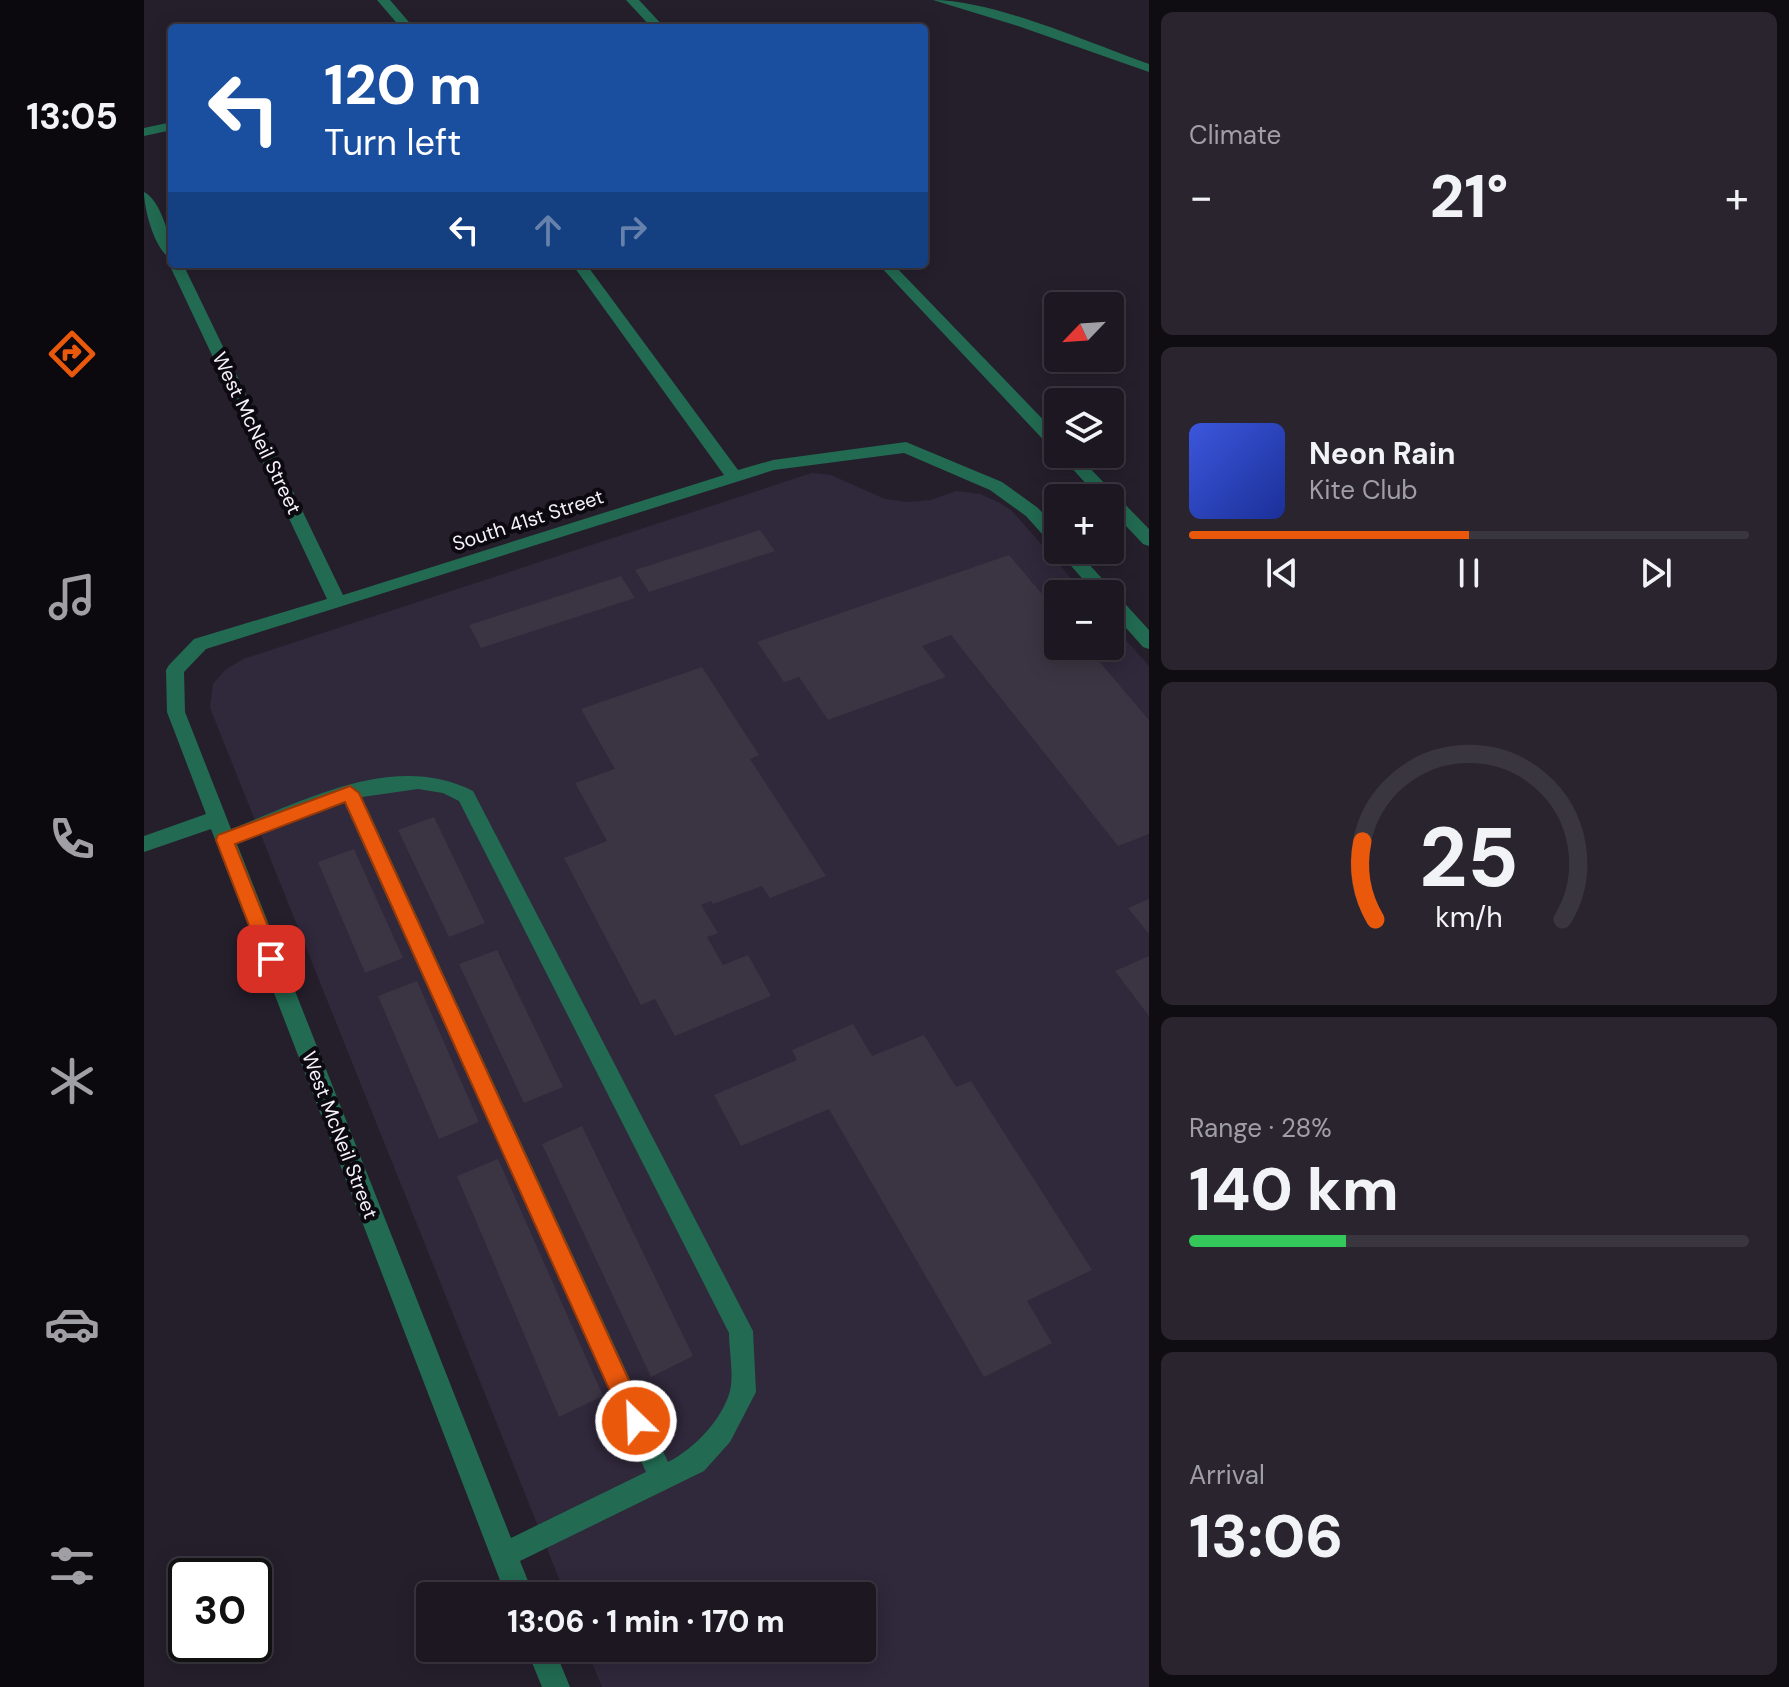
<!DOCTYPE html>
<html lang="en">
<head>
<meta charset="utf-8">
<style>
  :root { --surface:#1c1721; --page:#29242e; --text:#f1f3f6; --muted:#a09fa5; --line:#3a363f; --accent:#ea580c }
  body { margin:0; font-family:"DM Sans",sans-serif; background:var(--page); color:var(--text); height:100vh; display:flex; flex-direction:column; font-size:30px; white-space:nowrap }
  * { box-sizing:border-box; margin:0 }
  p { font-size:26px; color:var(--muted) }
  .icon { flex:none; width:44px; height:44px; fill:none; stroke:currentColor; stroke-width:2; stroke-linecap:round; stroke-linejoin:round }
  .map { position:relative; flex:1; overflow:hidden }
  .drawer { display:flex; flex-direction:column; gap:12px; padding:12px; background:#0f0d12; width:640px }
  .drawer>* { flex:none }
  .guide { position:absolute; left:24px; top:24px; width:760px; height:244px; border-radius:8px; box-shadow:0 4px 20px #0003,0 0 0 2px var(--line); background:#1a4fa0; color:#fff; overflow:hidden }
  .needle { width:52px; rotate:245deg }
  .fabs { position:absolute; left:900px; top:292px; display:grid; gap:16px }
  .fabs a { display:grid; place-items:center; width:80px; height:80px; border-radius:8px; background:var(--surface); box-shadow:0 4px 20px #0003,0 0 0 2px var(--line); font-size:40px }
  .speed { position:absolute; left:24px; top:1558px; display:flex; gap:16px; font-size:40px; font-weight:700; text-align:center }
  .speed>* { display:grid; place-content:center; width:104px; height:104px; border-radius:50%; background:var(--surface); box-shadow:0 4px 20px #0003,0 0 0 2px var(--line); line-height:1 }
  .speed .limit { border:4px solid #111; border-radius:12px; background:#fff; color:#111 }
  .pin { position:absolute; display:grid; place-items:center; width:68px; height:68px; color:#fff; margin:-34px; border-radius:16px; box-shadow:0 4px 12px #0006 }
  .me { position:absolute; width:88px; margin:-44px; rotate:336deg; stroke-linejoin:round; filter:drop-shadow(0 0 6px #0008) }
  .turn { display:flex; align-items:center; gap:28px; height:168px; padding:0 24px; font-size:36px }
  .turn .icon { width:104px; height:104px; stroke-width:2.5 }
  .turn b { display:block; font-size:56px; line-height:68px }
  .lanes { display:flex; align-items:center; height:76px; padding:0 24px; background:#0003; justify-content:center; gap:40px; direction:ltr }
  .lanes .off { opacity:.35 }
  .big { font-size:60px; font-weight:800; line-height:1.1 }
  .drawer .tile { flex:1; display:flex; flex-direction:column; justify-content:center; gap:12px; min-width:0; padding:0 28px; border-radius:12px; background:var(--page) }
  .drawer .dial { align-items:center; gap:0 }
  .dial svg { height:208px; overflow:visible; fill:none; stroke:var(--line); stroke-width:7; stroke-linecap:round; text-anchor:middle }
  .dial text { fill:var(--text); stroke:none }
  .song { display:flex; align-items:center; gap:24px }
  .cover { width:96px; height:96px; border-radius:12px; background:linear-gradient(135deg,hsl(230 70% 55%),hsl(230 70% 35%)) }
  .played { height:8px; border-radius:4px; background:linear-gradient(90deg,var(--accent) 50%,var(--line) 50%) }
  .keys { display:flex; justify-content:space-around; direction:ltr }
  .heat { display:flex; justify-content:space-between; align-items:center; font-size:44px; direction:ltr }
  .charge { height:12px; border-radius:6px; background:linear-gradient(90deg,#34c759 28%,var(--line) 0) }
  .trip { position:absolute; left:272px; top:1582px; width:460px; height:80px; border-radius:8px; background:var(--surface); box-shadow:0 4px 20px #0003,0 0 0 2px var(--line); font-weight:800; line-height:80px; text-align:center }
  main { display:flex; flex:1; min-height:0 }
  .dock { display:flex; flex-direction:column; width:144px; justify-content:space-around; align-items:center; background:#0b090d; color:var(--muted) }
  .dock .icon { width:56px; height:56px }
  .dock .on { color:var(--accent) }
  .dock b { font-size:36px; color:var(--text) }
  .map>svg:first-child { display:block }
</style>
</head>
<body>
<main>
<nav class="dock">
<b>13:05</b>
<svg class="icon on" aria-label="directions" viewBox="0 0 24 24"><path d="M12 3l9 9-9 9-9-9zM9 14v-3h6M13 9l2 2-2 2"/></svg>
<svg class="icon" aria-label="music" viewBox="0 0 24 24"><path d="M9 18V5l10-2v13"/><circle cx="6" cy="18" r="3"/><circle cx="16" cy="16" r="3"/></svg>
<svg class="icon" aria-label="phone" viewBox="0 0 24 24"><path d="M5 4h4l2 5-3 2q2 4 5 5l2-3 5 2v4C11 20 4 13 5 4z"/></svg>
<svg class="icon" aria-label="climate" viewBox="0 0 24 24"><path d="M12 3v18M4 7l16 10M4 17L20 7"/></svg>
<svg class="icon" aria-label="car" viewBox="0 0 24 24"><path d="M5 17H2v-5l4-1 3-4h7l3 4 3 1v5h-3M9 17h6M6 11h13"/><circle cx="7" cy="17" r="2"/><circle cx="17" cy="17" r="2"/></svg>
<svg class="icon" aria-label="filters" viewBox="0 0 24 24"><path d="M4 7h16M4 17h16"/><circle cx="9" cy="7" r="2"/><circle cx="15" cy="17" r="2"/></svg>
</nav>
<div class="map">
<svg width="1005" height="1687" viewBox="0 0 1005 1687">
  <rect width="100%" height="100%" fill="#251f2c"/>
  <path fill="#30283b" d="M 668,473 L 687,475 L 741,499 L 764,502 L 787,500 L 812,491 L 836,494 L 856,503 L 868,511 L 941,594 L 914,594 L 914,646 L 966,646 L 966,622 L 1005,666 L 1005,1687 L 458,1687 L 442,1648 L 718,1648 L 718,1596 L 422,1596 L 66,708 L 69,684 L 81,670 L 99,659 Z"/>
  <path fill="#3b3543" d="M 616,530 L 631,551 L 505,592 L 491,570 Z
    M 865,555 L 914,613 L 914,646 L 942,646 L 1005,720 L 1005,834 L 974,846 L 807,635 L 778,646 L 802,677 L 684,720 L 655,677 L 640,682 L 613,642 Z
    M 477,576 L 491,598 L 337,648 L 325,625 Z
    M 558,667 L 615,755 L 606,759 L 682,876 L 626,898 L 618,886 L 569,904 L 567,901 L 557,905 L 574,933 L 563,937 L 579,965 L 604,955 L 627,996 L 531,1036 L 511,999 L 497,1005 L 420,858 L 463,841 L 431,783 L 471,769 L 437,709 Z
    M 290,817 L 341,923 L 305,937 L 254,830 Z
    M 210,849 L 259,958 L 221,973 L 174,862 Z
    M 1005,899 L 1005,934 L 984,908 Z
    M 353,950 L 419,1087 L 380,1103 L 315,964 Z
    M 1005,956 L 1005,1016 L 971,971 Z
    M 273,981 L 335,1122 L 295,1139 L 234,996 Z
    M 709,1024 L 728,1056 L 780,1035 L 812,1087 L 827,1081 L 948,1270 L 883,1301 L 908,1343 L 840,1377 L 685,1109 L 597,1146 L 570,1095 L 653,1060 L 648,1050 Z
    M 438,1126 L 549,1356 L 507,1377 L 398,1144 Z
    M 354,1159 L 459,1396 L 415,1417 L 313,1176 Z"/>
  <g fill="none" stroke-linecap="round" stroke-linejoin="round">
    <path fill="#226b52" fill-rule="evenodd" d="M 233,0 L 246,0 L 270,28 L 257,28 Z
      M 482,0 L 495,0 L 521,28 L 508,28 Z
      M 789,0 C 850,0 945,43 1005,64 L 1005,72 L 874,26 Z
      M 28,122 L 28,130 L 0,136 L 0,128 Z
      M 0,192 C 17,200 28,241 28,259 C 11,252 0,209 0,192 Z
      M 28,261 L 28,264 L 39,264 L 199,595 L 580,475 L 428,264 L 442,264 L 594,470 L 629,460 L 762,442 L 858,482 L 894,508 L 914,530 L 914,547 L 908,545 L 882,516 L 846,490 L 760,453 L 630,470 L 62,649 L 40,672 L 41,712 L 87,829 C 162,800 251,751 329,791 L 609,1331 L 612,1392 L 586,1442 L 560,1471 L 376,1561 L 390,1596 L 362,1596 L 67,829 L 0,852 L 0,836 L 62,814 L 23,712 L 22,670 L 25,665 L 50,639 L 183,599 L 25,264 ZM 274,789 L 299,793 L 315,801 L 585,1333 C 585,1350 590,1374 586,1391 C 578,1420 550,1449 524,1462 L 218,797 ZM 200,802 L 502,1472 L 367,1538 L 93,844 Z
      M 734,264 L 749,264 L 914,435 L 914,450 L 908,449 Z
      M 915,454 L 932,454 L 1005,529 L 1005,546 L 999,544 L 966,509 L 966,498 L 955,498 Z
      M 913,550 L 932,550 L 1005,630 L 1005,649 L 999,647 L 966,610 L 966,594 L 952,594 Z
      M 382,1648 L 410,1648 L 426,1687 L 398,1687 Z"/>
  </g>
  <path fill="#ea580c" stroke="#983908" stroke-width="2" d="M 206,786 L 215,793 L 500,1413 L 503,1421 L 500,1429 L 492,1433 L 483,1429 L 201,802 L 91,844 L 137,959 L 134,965 L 121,965 L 118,959 L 72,840 L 74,835 Z"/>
  <g text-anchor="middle" stroke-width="8" stroke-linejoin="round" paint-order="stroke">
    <g font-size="20" fill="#f6f2fb" stroke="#0c0a10">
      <text transform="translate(113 433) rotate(64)" y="7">West McNeil Street</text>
      <text transform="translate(384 520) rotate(-18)" y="7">South 41st Street</text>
      <text transform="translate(196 1135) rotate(69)" y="7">West McNeil Street</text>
    </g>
  </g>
</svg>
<div class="fabs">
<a><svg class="needle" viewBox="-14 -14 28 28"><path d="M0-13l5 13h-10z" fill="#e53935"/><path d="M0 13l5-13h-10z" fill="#a09fa5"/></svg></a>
<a><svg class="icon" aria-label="layers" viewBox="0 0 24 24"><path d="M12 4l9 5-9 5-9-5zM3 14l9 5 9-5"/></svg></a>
<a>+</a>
<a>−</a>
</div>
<div class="speed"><div class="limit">30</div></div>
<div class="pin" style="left:127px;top:959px;background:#d93025"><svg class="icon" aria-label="arrive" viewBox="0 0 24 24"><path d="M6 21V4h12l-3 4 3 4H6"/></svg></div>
<svg class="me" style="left:492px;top:1421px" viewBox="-20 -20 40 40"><circle r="17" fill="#ea580c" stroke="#fff" stroke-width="3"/><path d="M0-11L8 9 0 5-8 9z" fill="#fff"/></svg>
<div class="trip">13:06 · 1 min · 170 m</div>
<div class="guide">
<div class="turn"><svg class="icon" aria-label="left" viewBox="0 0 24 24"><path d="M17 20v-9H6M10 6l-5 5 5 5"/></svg><div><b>120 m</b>Turn left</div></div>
<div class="lanes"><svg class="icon" aria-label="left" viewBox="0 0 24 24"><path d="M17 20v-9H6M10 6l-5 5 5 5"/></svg><svg class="icon off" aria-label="ahead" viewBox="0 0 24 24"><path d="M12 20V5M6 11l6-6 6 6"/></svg><svg class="icon off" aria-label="right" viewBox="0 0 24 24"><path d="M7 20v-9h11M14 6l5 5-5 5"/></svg></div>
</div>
</div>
<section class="drawer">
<div class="tile"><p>Climate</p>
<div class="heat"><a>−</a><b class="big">21°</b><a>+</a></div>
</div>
<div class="tile">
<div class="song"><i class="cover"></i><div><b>Neon Rain</b><p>Kite Club</p></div></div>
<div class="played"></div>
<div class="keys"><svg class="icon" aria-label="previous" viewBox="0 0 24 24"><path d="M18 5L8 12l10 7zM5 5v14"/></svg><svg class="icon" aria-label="pause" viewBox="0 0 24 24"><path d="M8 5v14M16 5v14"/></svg><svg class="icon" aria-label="next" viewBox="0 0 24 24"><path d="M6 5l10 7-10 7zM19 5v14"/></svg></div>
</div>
<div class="tile dial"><svg viewBox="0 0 100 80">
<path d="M14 69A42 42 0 1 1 86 69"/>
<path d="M14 69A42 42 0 0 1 9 39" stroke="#ea580c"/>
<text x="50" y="56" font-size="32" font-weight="700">25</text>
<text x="50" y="72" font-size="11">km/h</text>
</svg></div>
<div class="tile"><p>Range · 28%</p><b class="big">140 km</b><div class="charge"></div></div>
<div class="tile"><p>Arrival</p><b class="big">13:06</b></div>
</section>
</main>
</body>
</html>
